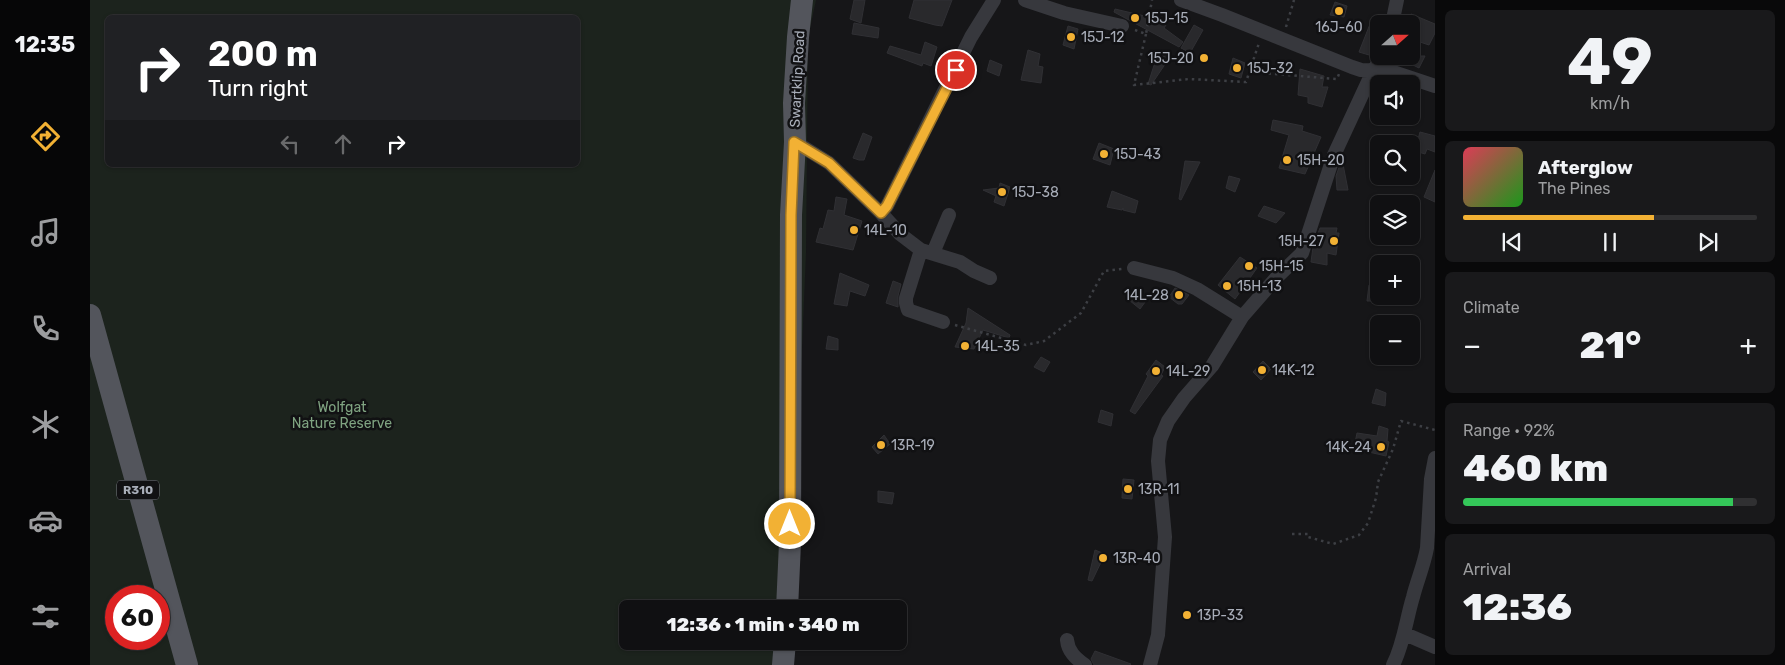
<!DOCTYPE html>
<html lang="en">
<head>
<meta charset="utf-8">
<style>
  :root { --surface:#101012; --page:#19191b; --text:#f1f3f6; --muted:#9c9d9f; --line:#303032; --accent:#f2b134 }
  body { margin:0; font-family:Rubik,sans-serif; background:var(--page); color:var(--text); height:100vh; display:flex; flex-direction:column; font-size:19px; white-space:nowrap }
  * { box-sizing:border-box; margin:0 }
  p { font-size:16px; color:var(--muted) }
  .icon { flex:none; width:28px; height:28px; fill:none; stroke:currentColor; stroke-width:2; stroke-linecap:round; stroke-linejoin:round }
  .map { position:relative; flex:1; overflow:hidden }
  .drawer { display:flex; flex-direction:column; gap:10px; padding:10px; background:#09090a; width:350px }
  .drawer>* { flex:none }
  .guide { position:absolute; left:15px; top:15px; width:475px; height:152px; border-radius:8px; box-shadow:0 1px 4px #0004,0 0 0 1px var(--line); background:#202124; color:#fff; overflow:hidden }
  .needle { width:32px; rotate:69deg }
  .buttons { position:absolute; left:1280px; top:15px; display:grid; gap:10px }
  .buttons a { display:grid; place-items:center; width:50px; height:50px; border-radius:8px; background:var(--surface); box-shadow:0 1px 4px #0004,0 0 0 1px var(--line); font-size:25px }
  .speed { position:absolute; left:15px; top:585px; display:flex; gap:10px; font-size:25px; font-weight:700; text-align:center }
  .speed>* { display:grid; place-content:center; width:65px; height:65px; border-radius:50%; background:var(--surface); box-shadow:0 1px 4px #0004,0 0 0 1px var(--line); line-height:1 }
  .speed .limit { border:8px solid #d22; background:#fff; color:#111 }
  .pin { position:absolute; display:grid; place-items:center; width:42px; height:42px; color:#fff; margin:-21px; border:2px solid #fff; border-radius:50%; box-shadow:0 1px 5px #0007 }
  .me { position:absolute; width:55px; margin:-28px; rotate:0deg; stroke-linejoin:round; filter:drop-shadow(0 0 4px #0008) }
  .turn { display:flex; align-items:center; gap:18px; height:105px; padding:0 20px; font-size:22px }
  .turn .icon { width:65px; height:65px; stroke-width:2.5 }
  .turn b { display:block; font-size:35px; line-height:42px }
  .lanes { display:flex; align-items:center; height:48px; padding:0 20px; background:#0003; justify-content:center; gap:25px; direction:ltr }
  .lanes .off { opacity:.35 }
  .big { font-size:38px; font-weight:800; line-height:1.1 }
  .drawer .card { flex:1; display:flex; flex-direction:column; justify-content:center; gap:8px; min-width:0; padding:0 18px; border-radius:8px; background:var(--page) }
  .drawer .dial { align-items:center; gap:0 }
  .dial b { font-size:65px; line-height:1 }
  .song { display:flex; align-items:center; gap:15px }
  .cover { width:60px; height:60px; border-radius:8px; background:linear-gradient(135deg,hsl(350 70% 55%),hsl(120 70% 35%)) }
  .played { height:5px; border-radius:2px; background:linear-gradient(90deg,var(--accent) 65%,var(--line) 65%) }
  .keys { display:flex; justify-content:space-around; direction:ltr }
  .heat { display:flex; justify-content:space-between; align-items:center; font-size:28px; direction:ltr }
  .charge { height:8px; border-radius:4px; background:linear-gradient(90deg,#34c759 92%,var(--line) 0) }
  .trip { position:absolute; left:529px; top:600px; width:288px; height:50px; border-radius:8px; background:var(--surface); box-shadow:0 1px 4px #0004,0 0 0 1px var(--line); font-weight:800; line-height:50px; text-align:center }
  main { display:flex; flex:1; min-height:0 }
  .menu { display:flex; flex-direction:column; width:90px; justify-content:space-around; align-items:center; background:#060607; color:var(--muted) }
  .menu .icon { width:35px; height:35px }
  .menu .active { color:var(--accent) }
  .menu b { font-size:22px; color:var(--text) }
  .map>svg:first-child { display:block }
</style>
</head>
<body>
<main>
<nav class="menu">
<b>12:35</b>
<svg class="icon active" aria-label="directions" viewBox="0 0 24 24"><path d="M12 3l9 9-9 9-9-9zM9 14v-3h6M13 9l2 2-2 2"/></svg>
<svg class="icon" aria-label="music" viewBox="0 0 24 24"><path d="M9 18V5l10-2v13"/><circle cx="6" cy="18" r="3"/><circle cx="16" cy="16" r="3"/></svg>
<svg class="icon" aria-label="phone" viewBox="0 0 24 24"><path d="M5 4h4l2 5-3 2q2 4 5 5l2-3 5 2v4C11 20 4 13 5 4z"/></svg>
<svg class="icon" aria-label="climate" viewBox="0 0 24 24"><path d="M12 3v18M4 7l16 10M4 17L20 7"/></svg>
<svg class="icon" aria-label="car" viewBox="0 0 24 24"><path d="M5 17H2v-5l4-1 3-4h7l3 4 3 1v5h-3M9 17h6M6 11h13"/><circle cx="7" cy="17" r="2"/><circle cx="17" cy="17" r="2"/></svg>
<svg class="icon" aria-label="filters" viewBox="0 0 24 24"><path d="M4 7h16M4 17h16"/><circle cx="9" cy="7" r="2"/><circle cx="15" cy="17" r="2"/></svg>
</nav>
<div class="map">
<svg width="1345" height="665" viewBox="0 0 1345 665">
  <rect width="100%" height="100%" fill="#161618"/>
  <path fill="#1c231d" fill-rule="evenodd" d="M 0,0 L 726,0 L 718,38 L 716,253 L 701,609 L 538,609 L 538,641 L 699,641 L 698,665 L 0,665 ZM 18,18 L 488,18 L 488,165 L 18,165 ZM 26,596 L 69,596 L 69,639 L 26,639 Z"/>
  <path fill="#29292c" stroke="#303034" d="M 764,0 L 775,0 L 771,23 L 760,19 Z
    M 824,0 L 862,0 L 852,26 L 845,25 L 819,18 Z
    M 1245,2 L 1257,6 L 1254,17 L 1240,15 Z
    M 1025,9 L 1063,18 L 1076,25 L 1074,28 L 1093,42 L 1089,47 L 1024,12 Z
    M 1321,14 L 1345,24 L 1345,33 L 1339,45 L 1321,39 Z
    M 1282,19 L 1290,21 L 1279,55 L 1269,52 Z
    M 764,23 L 789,28 L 788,38 L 762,34 Z
    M 1104,25 L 1113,30 L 1100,53 L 1091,48 Z
    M 978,26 L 988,29 L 984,49 L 973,45 Z
    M 835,42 L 847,47 L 841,66 L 833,63 L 832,66 L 797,53 L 800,46 L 831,55 Z
    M 938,50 L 950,54 L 948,66 L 953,67 L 951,83 L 931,80 Z
    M 1068,53 L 1080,57 L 1061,85 L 1058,84 Z
    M 1305,56 L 1335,56 L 1329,68 Z
    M 1143,58 L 1155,63 L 1151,78 L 1139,74 Z
    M 900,60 L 912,65 L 909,76 L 897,71 Z
    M 1210,69 L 1234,76 L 1232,87 L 1238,87 L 1232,107 L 1218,103 L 1218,97 L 1208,95 Z
    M 1183,120 L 1213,126 L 1212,131 L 1231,137 L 1215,174 L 1189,168 L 1199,135 L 1181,130 Z
    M 1330,132 L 1345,136 L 1345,152 L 1337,149 L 1335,154 L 1325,151 Z
    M 773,133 L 782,137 L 774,160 L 769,160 L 763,158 Z
    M 1009,143 L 1024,149 L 1020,165 L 1003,159 Z
    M 1252,159 L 1258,190 L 1247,190 L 1246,176 Z
    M 1095,161 L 1110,162 L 1091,200 L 1089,199 Z
    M 1345,170 L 1345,202 L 1334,197 Z
    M 1139,176 L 1150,179 L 1145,192 L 1136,188 Z
    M 910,183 L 920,187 L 914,206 L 904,202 L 906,196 L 893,190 L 909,188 Z
    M 1022,191 L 1048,201 L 1045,213 L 1033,210 L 1033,208 L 1032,210 L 1017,207 Z
    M 746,197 L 757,199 L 754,215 L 772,221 L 763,250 L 726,242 L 730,228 L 733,229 L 738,210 L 744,211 Z
    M 1174,206 L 1195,213 L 1186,223 L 1168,216 Z
    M 1230,228 L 1247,228 L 1246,233 L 1249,233 L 1246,255 L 1237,253 L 1237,265 L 1221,262 L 1223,247 Z
    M 1150,257 L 1167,268 L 1145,299 L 1128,285 Z
    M 750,273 L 779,285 L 775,296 L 760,291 L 757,306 L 744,304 Z
    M 803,281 L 811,284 L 808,296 L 808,307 L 796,303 Z
    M 1279,285 L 1289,287 L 1289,301 L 1277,301 Z
    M 1085,288 L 1099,295 L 1092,304 L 1088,304 L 1079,297 Z
    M 1046,291 L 1058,298 L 1050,309 L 1039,300 Z
    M 878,308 L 920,335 L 919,338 L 893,330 L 884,349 L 865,347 L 876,323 Z
    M 738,336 L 748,339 L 748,350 L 736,349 Z
    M 951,357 L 960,362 L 954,372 L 944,367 Z
    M 1066,360 L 1075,367 L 1071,375 L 1073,376 L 1045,414 L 1040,411 L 1058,376 L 1056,374 Z
    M 1173,361 L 1181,369 L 1171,380 L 1163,372 Z
    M 1286,389 L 1296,393 L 1295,406 L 1282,403 Z
    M 1011,410 L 1023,414 L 1021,426 L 1008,422 Z
    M 1289,426 L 1298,429 L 1297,441 L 1299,442 L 1296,456 L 1266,449 L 1268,444 L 1265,443 L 1267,433 L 1287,436 Z
    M 794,435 L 800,444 L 788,454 L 782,447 Z
    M 1033,479 L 1044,480 L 1042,499 L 1032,498 Z
    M 788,491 L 804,493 L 802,504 L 788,502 Z
    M 1005,550 L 1015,554 L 1002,581 L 998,580 Z
    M 1005,651 L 1041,664 L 1040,665 L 1004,665 L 1001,659 Z"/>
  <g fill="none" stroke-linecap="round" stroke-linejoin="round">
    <path stroke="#3d3f44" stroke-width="2.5" stroke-dasharray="2.5 4" stroke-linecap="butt" d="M 1196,27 L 1204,0
      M 1045,30 L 1056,34 L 1062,0
      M 1056,34 L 1044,85 L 1099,79 L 1156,82 L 1169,43
      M 1159,72 L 1247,79 L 1249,74
      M 865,325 L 936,345 L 954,341 L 991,313 L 1014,271 L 1032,269
      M 1202,534 L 1218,534 L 1218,537 L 1243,544 L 1269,535 L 1278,523 L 1286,498 L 1288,482 L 1303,449 L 1311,421 L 1345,430"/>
    <path stroke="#37383d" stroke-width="14" d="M 935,0 L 974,13 L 1032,26
      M 1091,0 L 1132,15 L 1262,67 L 1271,70 L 1300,71 L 1345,86
      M 1302,24 L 1307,0
      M 705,142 L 739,163 L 791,213 L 810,234 L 831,250 L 816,298 L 816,303 L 818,310 L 853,322
      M 791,213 L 797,206 L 881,37 L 904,0
      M 831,250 L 870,262 L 884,271 L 900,278
      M 843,253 L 859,215
      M 1044,268 L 1083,278 L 1107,289 L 1152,317
      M 1315,634 L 1345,647
      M 977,640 C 978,651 985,658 995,665
      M 1060,665 L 1068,635 L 1075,537 L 1068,461 L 1070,440 L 1078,421 L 1094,398 L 1122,366 L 1152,317 L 1186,278 L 1212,253 L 1244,155 L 1283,71 L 1292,56
      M 1303,665 C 1314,643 1316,620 1323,597 C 1327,581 1334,565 1337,548 L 1341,479 L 1345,458"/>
    <path stroke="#53555c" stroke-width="22" d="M 0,315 L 97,665
      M 697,609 L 700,543 L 701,215 L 705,142 L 704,103 L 708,37 L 712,0
      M 693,665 L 695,641"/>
  </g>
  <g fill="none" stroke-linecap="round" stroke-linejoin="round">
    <defs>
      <path id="route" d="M 700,524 L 701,215 L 704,142 L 739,163 L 791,213 L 797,206 L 866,70"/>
    </defs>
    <use href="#route" stroke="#9d7322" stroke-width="12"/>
    <use href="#route" stroke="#f2b134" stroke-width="9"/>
  </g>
  <g fill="#f2b134" stroke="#111113" stroke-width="2">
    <circle cx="1249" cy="11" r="5"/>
    <circle cx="1045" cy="18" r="5"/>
    <circle cx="981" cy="37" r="5"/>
    <circle cx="1114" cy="58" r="5"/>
    <circle cx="1147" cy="68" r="5"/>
    <circle cx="1014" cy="154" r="5"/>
    <circle cx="1197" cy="160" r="5"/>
    <circle cx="912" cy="192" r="5"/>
    <circle cx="764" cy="230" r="5"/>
    <circle cx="1244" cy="241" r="5"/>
    <circle cx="1159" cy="266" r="5"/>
    <circle cx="1137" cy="286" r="5"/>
    <circle cx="1089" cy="295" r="5"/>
    <circle cx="875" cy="346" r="5"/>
    <circle cx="1172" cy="370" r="5"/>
    <circle cx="1066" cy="371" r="5"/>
    <circle cx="791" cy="445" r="5"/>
    <circle cx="1291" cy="447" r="5"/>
    <circle cx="1038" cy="489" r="5"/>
    <circle cx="1013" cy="558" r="5"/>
    <circle cx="1097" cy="615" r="5"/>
  </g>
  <g text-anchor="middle" stroke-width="5" stroke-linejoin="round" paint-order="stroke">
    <rect fill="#111113" stroke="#7b7e86" stroke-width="1" x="27" y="480.5" width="42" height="19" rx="4"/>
    <g font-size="12" font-weight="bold" fill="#a8adb8">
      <text x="48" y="494">R310</text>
    </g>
    <g font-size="14" fill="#a8adb8" stroke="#111113" text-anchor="start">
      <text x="1055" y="23">15J-15</text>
      <text x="1249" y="32" text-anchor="middle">16J-60</text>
      <text x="991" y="42">15J-12</text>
      <text x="1104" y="63" text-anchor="end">15J-20</text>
      <text x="1157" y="73">15J-32</text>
      <text x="1024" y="159">15J-43</text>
      <text x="1207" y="165">15H-20</text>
      <text x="922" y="197">15J-38</text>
      <text x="774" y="235">14L-10</text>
      <text x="1234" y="246" text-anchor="end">15H-27</text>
      <text x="1169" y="271">15H-15</text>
      <text x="1147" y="291">15H-13</text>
      <text x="1079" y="300" text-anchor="end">14L-28</text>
      <text x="885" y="351">14L-35</text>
      <text x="1182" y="375">14K-12</text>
      <text x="1076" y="376">14L-29</text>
      <text x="801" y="450">13R-19</text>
      <text x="1281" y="452" text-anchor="end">14K-24</text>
      <text x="1048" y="494">13R-11</text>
      <text x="1023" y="563">13R-40</text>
      <text x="1107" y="620">13P-33</text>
    </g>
    <g font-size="14" fill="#a8adb8" stroke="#111113">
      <text transform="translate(707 79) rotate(-87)" y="5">Swartklip Road</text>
    </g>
    <g font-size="14" fill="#7fa381" stroke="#111113">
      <text x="252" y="412">Wolfgat<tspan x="252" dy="16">Nature Reserve</tspan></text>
    </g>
  </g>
</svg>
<div class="buttons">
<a><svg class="needle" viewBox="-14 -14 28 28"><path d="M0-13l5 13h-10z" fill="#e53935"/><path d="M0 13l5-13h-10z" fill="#9c9d9f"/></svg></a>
<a><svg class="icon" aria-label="sound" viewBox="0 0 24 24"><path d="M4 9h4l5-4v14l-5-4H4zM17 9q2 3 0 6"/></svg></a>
<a><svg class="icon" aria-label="search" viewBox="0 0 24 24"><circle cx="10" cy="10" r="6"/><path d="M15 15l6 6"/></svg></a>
<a><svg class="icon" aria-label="layers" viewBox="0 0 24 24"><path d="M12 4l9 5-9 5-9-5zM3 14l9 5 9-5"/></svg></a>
<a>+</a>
<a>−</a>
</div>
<div class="speed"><div class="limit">60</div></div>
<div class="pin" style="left:866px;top:70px;background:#d93025"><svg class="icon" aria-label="arrive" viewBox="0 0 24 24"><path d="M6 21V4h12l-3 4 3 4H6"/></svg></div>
<svg class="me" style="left:700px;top:524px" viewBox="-20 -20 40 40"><circle r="17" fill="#f2b134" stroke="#fff" stroke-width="3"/><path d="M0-11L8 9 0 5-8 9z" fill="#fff"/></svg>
<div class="trip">12:36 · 1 min · 340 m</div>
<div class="guide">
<div class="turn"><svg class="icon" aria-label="right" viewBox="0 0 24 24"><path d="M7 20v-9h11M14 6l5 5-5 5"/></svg><div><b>200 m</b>Turn right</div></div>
<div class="lanes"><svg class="icon off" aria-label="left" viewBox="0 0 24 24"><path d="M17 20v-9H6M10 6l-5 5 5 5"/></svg><svg class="icon off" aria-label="ahead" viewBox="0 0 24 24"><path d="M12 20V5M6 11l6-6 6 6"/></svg><svg class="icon" aria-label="right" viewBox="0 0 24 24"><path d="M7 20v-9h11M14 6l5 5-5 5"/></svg></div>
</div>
</div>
<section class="drawer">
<div class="card dial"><b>49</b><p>km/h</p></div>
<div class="card">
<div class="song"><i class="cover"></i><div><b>Afterglow</b><p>The Pines</p></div></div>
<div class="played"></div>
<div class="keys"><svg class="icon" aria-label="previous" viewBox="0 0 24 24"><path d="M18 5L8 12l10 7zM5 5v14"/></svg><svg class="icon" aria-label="pause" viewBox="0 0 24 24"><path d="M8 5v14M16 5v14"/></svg><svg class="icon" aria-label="next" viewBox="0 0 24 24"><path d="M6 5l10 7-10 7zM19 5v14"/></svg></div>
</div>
<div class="card"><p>Climate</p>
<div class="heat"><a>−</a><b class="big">21°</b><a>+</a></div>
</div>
<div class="card"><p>Range · 92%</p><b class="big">460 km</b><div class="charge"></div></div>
<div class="card"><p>Arrival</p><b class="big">12:36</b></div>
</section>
</main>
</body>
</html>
